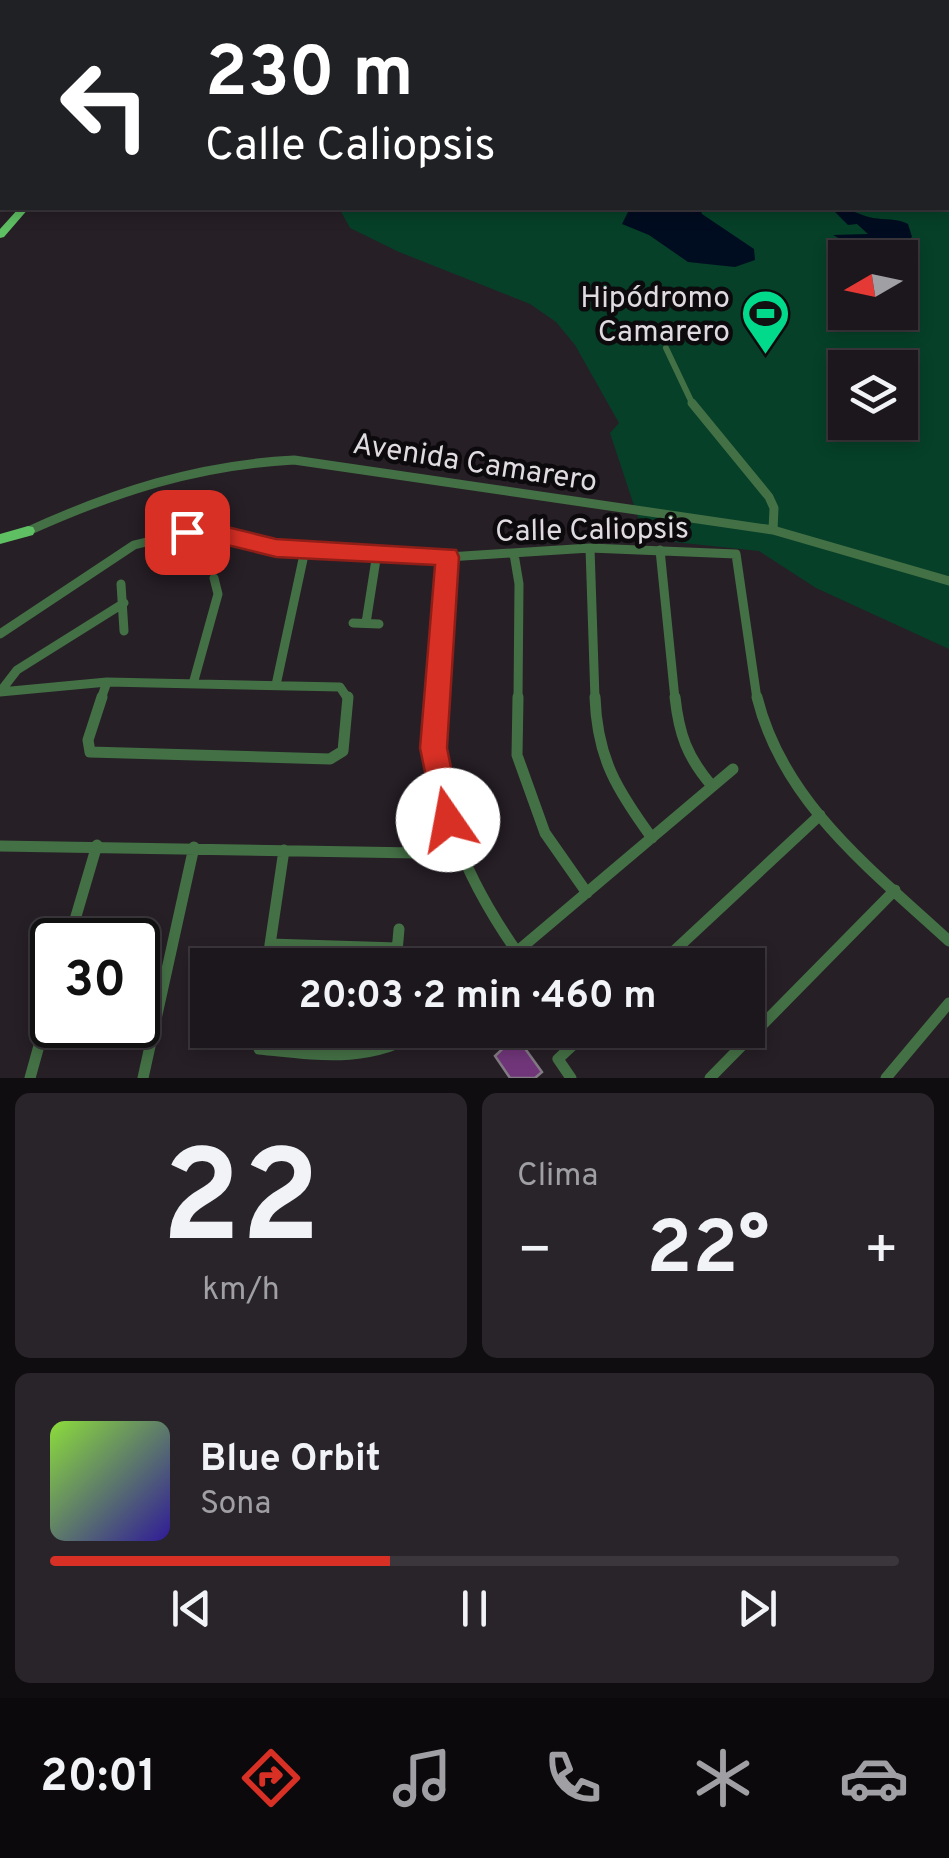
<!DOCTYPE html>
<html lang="es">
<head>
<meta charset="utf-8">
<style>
  :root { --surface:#1c171c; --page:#292429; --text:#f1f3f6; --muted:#a09fa3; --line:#3a363b; --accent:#d93025 }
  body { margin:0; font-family:Overpass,sans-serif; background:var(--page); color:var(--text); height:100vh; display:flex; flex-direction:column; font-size:38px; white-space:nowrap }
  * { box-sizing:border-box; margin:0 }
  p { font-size:32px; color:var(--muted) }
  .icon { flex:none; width:55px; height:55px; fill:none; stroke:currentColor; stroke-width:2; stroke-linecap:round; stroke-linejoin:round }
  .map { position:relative; height:1078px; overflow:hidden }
  .panel { display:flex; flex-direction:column; gap:15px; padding:15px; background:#0f0d0f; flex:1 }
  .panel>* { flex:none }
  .top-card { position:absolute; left:0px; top:0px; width:950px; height:210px; box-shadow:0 5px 15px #0003,0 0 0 2px var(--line); background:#202124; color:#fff; overflow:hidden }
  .needle { width:65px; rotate:261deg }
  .tools { position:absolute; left:828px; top:240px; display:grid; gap:20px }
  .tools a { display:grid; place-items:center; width:90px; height:90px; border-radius:0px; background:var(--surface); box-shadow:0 5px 15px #0003,0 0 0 2px var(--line); font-size:50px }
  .speed { position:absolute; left:30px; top:918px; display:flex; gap:20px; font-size:50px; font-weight:700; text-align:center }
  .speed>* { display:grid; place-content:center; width:130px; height:130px; border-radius:50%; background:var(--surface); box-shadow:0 5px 15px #0003,0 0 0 2px var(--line); line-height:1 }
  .speed .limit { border:5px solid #111; border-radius:15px; background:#fff; color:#111 }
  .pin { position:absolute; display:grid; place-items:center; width:85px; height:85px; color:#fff; margin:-42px; border-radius:20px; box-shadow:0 5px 15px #0006 }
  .me { position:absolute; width:110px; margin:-55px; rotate:348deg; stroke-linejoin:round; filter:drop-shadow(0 0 8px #0008) }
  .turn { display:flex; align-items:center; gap:35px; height:210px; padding:0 40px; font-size:45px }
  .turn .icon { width:130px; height:130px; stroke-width:2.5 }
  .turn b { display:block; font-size:70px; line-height:85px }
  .big { font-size:75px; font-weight:700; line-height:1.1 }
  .panel .tile { flex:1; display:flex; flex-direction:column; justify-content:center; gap:15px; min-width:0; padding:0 35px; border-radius:15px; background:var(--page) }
  .panel .dial { align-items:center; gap:0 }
  .dial b { font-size:130px; line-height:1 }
  .song { display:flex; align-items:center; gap:30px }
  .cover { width:120px; height:120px; border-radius:15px; background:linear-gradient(135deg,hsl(90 70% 55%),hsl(250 70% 35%)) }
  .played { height:10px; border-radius:5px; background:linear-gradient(90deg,var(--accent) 40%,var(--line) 40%) }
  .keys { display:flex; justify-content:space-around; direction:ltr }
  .heat { display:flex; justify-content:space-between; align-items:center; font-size:55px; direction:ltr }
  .panel .tiles { flex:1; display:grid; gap:15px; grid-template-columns:1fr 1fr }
  .tile:last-child { grid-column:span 2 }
  .trip { position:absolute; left:190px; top:948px; width:575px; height:100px; border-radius:0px; background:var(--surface); box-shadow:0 5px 15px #0003,0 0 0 2px var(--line); font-weight:700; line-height:100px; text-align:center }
  .tab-bar { display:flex; height:160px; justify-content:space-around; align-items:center; background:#0b090b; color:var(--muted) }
  .tab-bar .icon { width:70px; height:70px }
  .tab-bar .active { color:var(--accent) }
  .tab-bar b { font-size:45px; color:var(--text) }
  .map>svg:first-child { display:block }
</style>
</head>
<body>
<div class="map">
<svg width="949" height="1078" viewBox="0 0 949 1078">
  <rect width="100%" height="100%" fill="#261f26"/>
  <path fill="#064028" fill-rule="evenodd" d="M 949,75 L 949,649 L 816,588 L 759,551 L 645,539 L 610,433 L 619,423 L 575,345 L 556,322 L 530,304 L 399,252 L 350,228 L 339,208 L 948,208 ZM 845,258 L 900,258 L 900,312 L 845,312 ZM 845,368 L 900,368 L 900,422 L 845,422 Z"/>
  <path fill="#000c20" d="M 630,208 L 700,208 L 702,214 L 754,249 L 755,260 L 735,267 L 688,262 L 649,235 L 622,224 Z
    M 831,208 C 852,207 855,214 873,218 C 885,220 896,218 908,224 L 912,237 C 893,253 853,247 833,235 L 868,234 L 857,224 L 848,225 Z"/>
  <path fill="#71367a" stroke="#837b84" stroke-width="2.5" d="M 516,1036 L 542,1072 L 535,1078 L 510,1078 L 495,1056 Z"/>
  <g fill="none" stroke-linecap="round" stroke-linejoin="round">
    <path stroke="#447045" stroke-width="5" d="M 452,0 L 491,2
      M 948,19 L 949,25"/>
    <path stroke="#447045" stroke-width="6" d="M 666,348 L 693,405"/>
    <path stroke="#447045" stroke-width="9" d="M 692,403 L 769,497 L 774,508 L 773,530
      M 26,532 C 114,492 197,465 294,460 L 773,530 L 949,581
      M 590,548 L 595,699
      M 660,550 L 675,699
      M 514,554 L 519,584 L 518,699
      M 121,584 L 124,631
      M 353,623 L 379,624
      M 366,623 L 377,553
      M 0,634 L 134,545 L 187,532 L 219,534 L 276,548 L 448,557 L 590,548 L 736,554 L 757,699
      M 107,682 L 340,687 L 348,699
      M 193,684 L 218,594 L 214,578
      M 276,685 L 305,550
      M 0,692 L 107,682
      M 0,692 L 17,670 L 124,603
      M 101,699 L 107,682
      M 434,699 L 448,557"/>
    <path stroke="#447045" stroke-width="11" d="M 102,697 L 88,740 L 90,752 L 330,759 L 343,751 L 348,697
      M 435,697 C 429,794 462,873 517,952
      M 518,697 L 517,755 L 545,833 L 587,893
      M 595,697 C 597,758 617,790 652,838
      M 675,697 C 679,734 687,757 712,786
      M 757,697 C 783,803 872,870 949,941
      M 0,846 L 418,853 L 455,844
      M 69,940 L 97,845
      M 270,944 L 397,948
      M 396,963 L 399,929
      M 267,965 L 284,850
      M 501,965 L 733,769
      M 659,965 L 820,815
      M 256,1030 L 259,1049 C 317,1055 372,1064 423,1030
      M 30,1078 L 52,999
      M 143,1078 L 194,847
      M 571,1078 L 558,1059 L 589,1030
      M 710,1078 L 895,890
      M 886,1078 L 949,1003"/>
    <path fill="#549d56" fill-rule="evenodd" d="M 0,67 L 2,67 L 2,71 L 0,71 Z
      M 948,70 L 949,70 L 949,74 L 948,74 Z"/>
    <path fill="#5fbf63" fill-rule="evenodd" d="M 78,0 L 86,0 L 88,2 L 80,2 Z
      M 19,208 L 29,208 L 4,237 L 0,238 L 0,229 Z
      M 28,526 L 33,527 L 35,531 L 33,535 L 0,544 L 0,534 Z"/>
  </g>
  <path fill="#d93025" stroke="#8d1f18" stroke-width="2.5" d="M 187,524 L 219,525 L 276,539 L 456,550 L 459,557 L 447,748 L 462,820 L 458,830 L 448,834 L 437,830 L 420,748 L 435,565 L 276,557 L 219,543 L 179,538 L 175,532 L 179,526 Z"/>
  <defs>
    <symbol id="stadium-pin" viewBox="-11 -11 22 30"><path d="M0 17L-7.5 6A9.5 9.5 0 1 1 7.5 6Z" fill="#01d98b" stroke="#0d0a0d"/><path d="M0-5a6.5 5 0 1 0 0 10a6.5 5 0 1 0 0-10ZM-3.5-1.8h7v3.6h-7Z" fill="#111"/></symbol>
  </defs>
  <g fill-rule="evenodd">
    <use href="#stadium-pin" x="738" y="286" width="55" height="75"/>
  </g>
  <g text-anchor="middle" stroke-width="9" stroke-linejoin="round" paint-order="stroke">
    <g font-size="30" fill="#dfdbe0" stroke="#0d0a0d" text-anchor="end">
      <text x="730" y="307">Hipódromo<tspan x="730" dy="34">Camarero</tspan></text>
    </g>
    <g font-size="30" fill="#dfdbe0" stroke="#0d0a0d">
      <text transform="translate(475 462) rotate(9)" y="10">Avenida Camarero</text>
      <text transform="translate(592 529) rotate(-1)" y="10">Calle Caliopsis</text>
    </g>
  </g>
</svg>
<div class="tools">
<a><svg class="needle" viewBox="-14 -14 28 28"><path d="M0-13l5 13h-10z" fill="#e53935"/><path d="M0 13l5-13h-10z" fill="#a09fa3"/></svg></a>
<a><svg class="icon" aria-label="layers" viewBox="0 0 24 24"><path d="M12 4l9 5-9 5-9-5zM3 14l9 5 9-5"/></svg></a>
</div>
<div class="speed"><div class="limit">30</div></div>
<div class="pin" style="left:187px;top:532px;background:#d93025"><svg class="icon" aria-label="arrive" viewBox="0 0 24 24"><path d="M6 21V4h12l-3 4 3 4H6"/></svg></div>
<svg class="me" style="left:448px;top:820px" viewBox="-20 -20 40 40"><circle r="19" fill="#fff"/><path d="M0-13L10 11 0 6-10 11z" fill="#d93025"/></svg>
<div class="trip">20:03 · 2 min · 460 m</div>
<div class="top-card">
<div class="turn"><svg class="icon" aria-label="left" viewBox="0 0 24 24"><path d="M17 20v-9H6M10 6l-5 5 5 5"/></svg><div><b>230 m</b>Calle Caliopsis</div></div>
</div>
</div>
<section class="panel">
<div class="tiles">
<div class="tile dial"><b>22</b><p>km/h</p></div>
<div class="tile"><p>Clima</p>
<div class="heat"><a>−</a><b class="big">22°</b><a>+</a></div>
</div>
<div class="tile">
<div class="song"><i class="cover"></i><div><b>Blue Orbit</b><p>Sona</p></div></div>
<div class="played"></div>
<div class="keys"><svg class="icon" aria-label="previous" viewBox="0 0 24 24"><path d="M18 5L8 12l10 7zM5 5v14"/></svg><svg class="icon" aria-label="pause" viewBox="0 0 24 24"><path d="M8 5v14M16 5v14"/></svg><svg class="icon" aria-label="next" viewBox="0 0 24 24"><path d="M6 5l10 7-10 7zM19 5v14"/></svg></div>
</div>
</div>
</section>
<nav class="tab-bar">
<b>20:01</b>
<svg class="icon active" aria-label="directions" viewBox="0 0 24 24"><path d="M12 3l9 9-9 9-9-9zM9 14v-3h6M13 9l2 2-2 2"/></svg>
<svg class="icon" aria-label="music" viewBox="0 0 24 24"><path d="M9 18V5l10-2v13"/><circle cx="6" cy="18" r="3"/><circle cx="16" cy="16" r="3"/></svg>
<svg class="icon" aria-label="phone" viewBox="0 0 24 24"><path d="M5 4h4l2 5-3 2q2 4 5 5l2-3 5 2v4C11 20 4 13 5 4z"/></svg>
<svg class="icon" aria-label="climate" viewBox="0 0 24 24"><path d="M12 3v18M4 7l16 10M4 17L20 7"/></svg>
<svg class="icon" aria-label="car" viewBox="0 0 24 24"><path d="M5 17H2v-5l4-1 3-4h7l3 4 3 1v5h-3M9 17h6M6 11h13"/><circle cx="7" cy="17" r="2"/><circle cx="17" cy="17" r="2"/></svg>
</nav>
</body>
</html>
